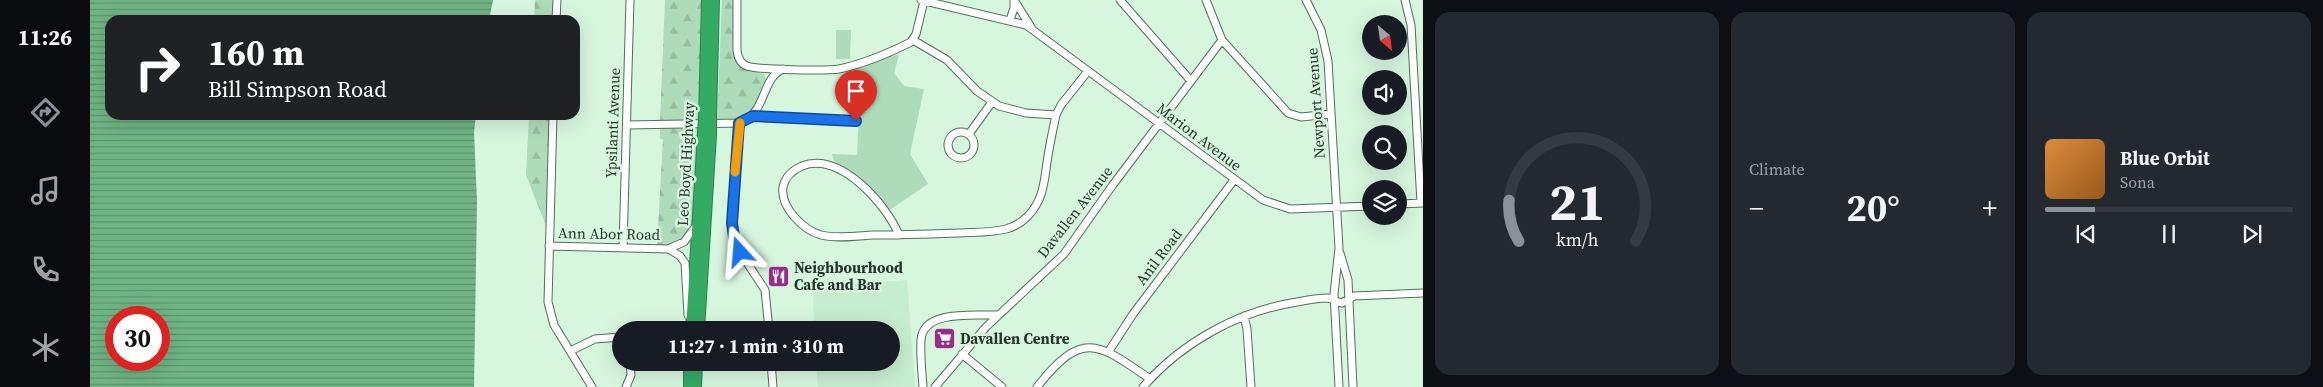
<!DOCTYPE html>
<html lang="en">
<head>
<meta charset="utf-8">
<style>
  :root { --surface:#171b24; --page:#242831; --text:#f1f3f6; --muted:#9ea1a6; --line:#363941; --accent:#8c9099 }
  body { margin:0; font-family:"Source Serif 4",serif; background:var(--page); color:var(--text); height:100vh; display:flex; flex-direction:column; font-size:19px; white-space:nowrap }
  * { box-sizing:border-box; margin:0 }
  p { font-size:16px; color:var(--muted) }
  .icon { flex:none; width:28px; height:28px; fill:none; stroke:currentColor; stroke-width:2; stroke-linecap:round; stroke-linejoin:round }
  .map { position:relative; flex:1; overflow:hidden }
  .panel { display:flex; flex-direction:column; gap:12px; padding:12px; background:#0d0f14; width:900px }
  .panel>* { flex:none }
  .guide { position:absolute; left:15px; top:15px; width:475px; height:105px; border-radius:15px; box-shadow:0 5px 20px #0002; background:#202124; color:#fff; overflow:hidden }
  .needle { width:32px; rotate:151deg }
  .fabs { position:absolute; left:1272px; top:15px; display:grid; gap:10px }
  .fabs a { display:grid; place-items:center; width:45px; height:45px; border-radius:50%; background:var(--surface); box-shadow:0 5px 20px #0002; font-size:25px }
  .speed { position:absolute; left:15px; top:306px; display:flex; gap:10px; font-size:25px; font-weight:700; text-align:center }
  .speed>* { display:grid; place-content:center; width:65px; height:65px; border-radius:50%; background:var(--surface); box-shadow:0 5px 20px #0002; line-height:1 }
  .speed .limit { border:8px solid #d22; background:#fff; color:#111 }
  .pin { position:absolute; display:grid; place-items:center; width:42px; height:42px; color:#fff; margin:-51px -21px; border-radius:50% 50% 50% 0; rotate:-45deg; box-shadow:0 0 5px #0007 }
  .pin .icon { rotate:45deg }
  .me { position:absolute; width:55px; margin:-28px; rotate:341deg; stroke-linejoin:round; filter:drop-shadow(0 0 4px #0008) }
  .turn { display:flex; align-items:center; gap:18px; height:105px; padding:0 20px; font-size:22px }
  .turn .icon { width:65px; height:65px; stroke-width:2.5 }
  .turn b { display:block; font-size:35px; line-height:42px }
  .big { font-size:38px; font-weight:700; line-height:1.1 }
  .panel .card { flex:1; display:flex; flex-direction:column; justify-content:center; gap:8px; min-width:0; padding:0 18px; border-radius:15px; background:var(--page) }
  .panel .dial { align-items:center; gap:0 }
  .dial svg { height:130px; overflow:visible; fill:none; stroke:var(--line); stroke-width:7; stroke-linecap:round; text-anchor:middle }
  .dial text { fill:var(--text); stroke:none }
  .song { display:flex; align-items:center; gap:15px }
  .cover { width:60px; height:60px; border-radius:8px; background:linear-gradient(135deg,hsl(30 70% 55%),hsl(30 70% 35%)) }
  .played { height:5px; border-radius:2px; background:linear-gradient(90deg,var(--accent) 20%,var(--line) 20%) }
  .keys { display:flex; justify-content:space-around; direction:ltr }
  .heat { display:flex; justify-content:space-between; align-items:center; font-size:28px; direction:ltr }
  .panel .tiles { flex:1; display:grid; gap:12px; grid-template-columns:repeat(3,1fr) }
  .trip { position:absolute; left:522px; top:321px; width:288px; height:50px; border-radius:25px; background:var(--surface); box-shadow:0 5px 20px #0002; font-weight:700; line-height:50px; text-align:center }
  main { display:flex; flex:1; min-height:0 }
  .tab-bar { display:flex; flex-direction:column; width:90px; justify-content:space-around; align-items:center; background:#090b0e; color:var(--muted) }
  .tab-bar .icon { width:35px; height:35px }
  .tab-bar .active { color:var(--accent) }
  .tab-bar b { font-size:22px; color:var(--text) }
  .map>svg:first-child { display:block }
</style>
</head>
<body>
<main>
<nav class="tab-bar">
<b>11:26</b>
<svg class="icon active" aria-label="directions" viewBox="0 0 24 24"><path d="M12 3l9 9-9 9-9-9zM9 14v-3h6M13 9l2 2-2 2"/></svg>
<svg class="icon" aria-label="music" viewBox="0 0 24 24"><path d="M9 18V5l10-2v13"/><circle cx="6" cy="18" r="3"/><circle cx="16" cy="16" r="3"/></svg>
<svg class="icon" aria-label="phone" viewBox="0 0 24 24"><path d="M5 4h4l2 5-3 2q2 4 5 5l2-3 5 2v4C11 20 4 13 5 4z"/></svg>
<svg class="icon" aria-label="climate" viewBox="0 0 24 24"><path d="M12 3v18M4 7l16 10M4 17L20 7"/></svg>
</nav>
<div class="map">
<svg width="1333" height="387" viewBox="0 0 1333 387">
  <defs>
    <pattern id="forest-firs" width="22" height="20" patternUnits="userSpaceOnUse" patternTransform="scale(1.25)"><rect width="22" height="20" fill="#aedcba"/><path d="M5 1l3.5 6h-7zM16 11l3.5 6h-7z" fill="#96bda0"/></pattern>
    <pattern id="water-rules" width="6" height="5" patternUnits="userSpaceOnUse" patternTransform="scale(1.25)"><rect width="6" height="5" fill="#70b485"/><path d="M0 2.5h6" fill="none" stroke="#5c936d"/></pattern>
  </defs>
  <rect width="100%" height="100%" fill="#d6f6de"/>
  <path fill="#c7edd0" d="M 817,280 L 825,387 L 728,387 L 726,363 L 801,362 L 801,330 L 724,330 L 723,287 Z"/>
  <path fill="url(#forest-firs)" d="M 445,0 L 468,0 L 467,20 L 444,20 Z
    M 575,0 L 613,0 L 610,120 L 570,121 Z
    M 632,0 L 643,0 L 645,57 L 654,69 L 674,74 L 677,81 C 664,112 660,117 627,122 Z
    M 439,115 L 462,115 L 456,226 L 436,175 Z
    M 570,128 L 609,128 L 602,227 L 592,241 L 582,245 L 567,245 L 573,139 L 570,139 Z"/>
  <path fill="#aedcba" d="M 746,30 L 761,30 L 760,59 L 746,59 Z
    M 809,55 L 804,73 L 814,86 L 834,89 L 820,154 L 838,184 L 795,213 L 761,176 L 745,164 L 742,154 L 767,155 L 769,114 L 761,72 L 790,57 Z"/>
  <path fill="url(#water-rules)" fill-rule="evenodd" d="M 0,0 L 403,0 L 399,20 L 20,20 L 20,115 L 386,115 L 384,132 L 387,202 L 384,387 L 0,387 ZM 26,318 L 69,318 L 69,360 L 26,360 Z"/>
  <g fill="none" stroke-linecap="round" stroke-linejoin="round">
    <path stroke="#70b485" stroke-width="2" d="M 423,115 L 453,117"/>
    <defs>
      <path id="minor" d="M 647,0 L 647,51 C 648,58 651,64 657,66 C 667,70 738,71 749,69 C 773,64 799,53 821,42 L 826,34 L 834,1
        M 831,0 L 936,25 L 1173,200 L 1200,209 L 1281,206
        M 924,0 L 941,27
        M 1030,0 L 1101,81
        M 1116,0 L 1132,40 L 1198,113 L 1211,117 L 1241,114
        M 1216,0 L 1231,30 L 1238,61 L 1249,248 L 1244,294 L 1249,387
        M 1315,0 L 1321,25 L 1331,203
        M 466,20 L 467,0
        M 920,20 L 924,8 L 924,1
        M 823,40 L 857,60 L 887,91 L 909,106 L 936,113 L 966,115
        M 463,115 L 458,302 L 464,325 L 502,387
        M 663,116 L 766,121
        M 649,123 L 642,230 L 650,252 L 675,290 L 679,330
        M 537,125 L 649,123 C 678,113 670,79 693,69
        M858 145a13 13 0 1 1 26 0a13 13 0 1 1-26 0Z
        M 879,134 L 902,102
        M 1309,204 L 1333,203
        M 809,235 C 796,204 750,151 712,166 C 703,170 695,177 693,187 C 690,207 713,230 731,235 C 747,239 767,236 783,235 C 811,235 839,234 867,233 C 883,232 900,233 916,229 C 924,227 932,222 938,216 C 955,198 954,179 958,156 C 960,143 963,129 966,115 L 971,105 L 998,71
        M 459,246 L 578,249 L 594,242 L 606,226
        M 533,247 L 540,0
        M 579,249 L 590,256 L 595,263 L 598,315
        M 1250,253 L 1258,280 L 1263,387
        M 1154,316 L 1157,329 L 1161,387
        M 480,351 L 505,339 L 531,337
        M 1019,351 L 1043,314 L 1144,180
        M 872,354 L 912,387
        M 681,362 L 683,387
        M 536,387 L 541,375 L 540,362
        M 833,387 C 832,372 830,355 831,340 C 833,309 886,316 908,315
        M 845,387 L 896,327 L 974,254 L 1022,186 L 1132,40
        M 947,387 C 992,330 1007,342 1060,379
        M 1053,387 C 1092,342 1149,311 1207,302 C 1217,300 1228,298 1238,298 C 1242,299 1247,302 1252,303 L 1264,296 L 1333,293"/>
      <path id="highway" d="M 614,118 L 617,0
        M 621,118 L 624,0
        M 601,330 L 613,133
        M 609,330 L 621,135
        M 599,387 L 599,362
        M 606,387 L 607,362"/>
    </defs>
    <use href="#minor" stroke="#536f5a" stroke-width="9"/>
    <use href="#highway" stroke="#2f8150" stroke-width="12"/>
    <use href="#minor" stroke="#fff" stroke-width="7"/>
    <use href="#highway" stroke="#34aa64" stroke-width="10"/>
    <defs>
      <path id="highway-bridge" d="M 613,133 L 614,118
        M 621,135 L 621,118"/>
    </defs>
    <use href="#highway-bridge" stroke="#2f8150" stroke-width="12" stroke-linecap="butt"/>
    <use href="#highway-bridge" stroke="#34aa64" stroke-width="10"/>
  </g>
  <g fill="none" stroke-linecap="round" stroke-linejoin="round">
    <defs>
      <path id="route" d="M 650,252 L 644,237 L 642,223 L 649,123 L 663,116 L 766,121"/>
    </defs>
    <use href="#route" stroke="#114b97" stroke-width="12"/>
    <use href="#route" stroke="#1a73e8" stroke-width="9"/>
    <path stroke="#f59e0b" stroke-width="9" d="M 645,172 L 650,123"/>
  </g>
  <defs>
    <symbol id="restaurant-square" viewBox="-11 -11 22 22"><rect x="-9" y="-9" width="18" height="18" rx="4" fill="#982b8c" stroke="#d6f6de"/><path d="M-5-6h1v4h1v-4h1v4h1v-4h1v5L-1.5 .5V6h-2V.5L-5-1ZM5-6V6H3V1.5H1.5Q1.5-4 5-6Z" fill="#fff"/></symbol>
    <symbol id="supermarket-square" viewBox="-11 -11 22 22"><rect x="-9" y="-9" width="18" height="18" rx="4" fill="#982b8c" stroke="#d6f6de"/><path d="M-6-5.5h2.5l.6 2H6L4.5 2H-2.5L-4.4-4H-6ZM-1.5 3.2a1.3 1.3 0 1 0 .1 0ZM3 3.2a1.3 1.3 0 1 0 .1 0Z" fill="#fff"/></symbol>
  </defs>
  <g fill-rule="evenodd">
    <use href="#restaurant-square" x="676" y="264" width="25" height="25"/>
    <use href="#supermarket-square" x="842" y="326" width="25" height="25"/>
  </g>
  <g text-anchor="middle" stroke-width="5" stroke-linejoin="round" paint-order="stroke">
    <g font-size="15" fill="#27342b" stroke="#d6f6de">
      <text transform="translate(1226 103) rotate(-94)" y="5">Newport Avenue</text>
      <text transform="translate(523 123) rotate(-88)" y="5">Ypsilanti Avenue</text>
      <text transform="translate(1109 137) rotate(37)" y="5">Marion Avenue</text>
      <text transform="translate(596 164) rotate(-87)" y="5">Leo Boyd Highway</text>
      <text transform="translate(985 212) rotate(-52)" y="5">Davallen Avenue</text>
      <text transform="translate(519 234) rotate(1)" y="5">Ann Abor Road</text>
      <text transform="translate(1069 257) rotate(-53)" y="5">Anil Road</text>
    </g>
    <g font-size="15" font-weight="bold" fill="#27342b" stroke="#d6f6de" text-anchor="start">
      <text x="704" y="273">Neighbourhood<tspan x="704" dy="17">Cafe and Bar</tspan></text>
      <text x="870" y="344">Davallen Centre</text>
    </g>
  </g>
</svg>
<div class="fabs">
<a><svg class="needle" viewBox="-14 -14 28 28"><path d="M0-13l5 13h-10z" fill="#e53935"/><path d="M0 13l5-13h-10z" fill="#9ea1a6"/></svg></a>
<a><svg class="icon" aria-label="sound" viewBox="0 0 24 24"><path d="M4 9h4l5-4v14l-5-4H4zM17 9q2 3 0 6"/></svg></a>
<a><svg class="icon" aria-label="search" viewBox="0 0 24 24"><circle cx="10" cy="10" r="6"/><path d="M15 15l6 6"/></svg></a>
<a><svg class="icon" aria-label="layers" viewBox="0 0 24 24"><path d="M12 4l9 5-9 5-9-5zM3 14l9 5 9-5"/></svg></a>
</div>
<div class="speed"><div class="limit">30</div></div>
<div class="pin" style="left:766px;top:121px;background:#d93025"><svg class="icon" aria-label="arrive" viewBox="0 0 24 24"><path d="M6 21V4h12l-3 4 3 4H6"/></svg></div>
<svg class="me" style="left:650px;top:252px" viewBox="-20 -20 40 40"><path d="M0-17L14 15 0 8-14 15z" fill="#1a73e8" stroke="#fff" stroke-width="4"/></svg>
<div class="trip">11:27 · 1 min · 310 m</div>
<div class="guide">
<div class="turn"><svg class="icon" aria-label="right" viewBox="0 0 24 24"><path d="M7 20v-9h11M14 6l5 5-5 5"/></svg><div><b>160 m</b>Bill Simpson Road</div></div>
</div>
</div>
<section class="panel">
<div class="tiles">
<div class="card dial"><svg viewBox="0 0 100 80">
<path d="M14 69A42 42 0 1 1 86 69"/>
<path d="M14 69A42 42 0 0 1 8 44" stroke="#8c9099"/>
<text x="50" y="56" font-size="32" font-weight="700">21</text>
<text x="50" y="72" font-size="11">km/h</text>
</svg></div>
<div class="card"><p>Climate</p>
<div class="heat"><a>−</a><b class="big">20°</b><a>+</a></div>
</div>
<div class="card">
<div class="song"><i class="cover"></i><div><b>Blue Orbit</b><p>Sona</p></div></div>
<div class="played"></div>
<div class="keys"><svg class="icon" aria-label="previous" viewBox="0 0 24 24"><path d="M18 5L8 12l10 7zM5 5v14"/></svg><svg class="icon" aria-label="pause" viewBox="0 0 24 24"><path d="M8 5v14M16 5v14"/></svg><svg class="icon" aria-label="next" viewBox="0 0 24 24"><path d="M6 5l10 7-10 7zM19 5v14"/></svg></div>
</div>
</div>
</section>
</main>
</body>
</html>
